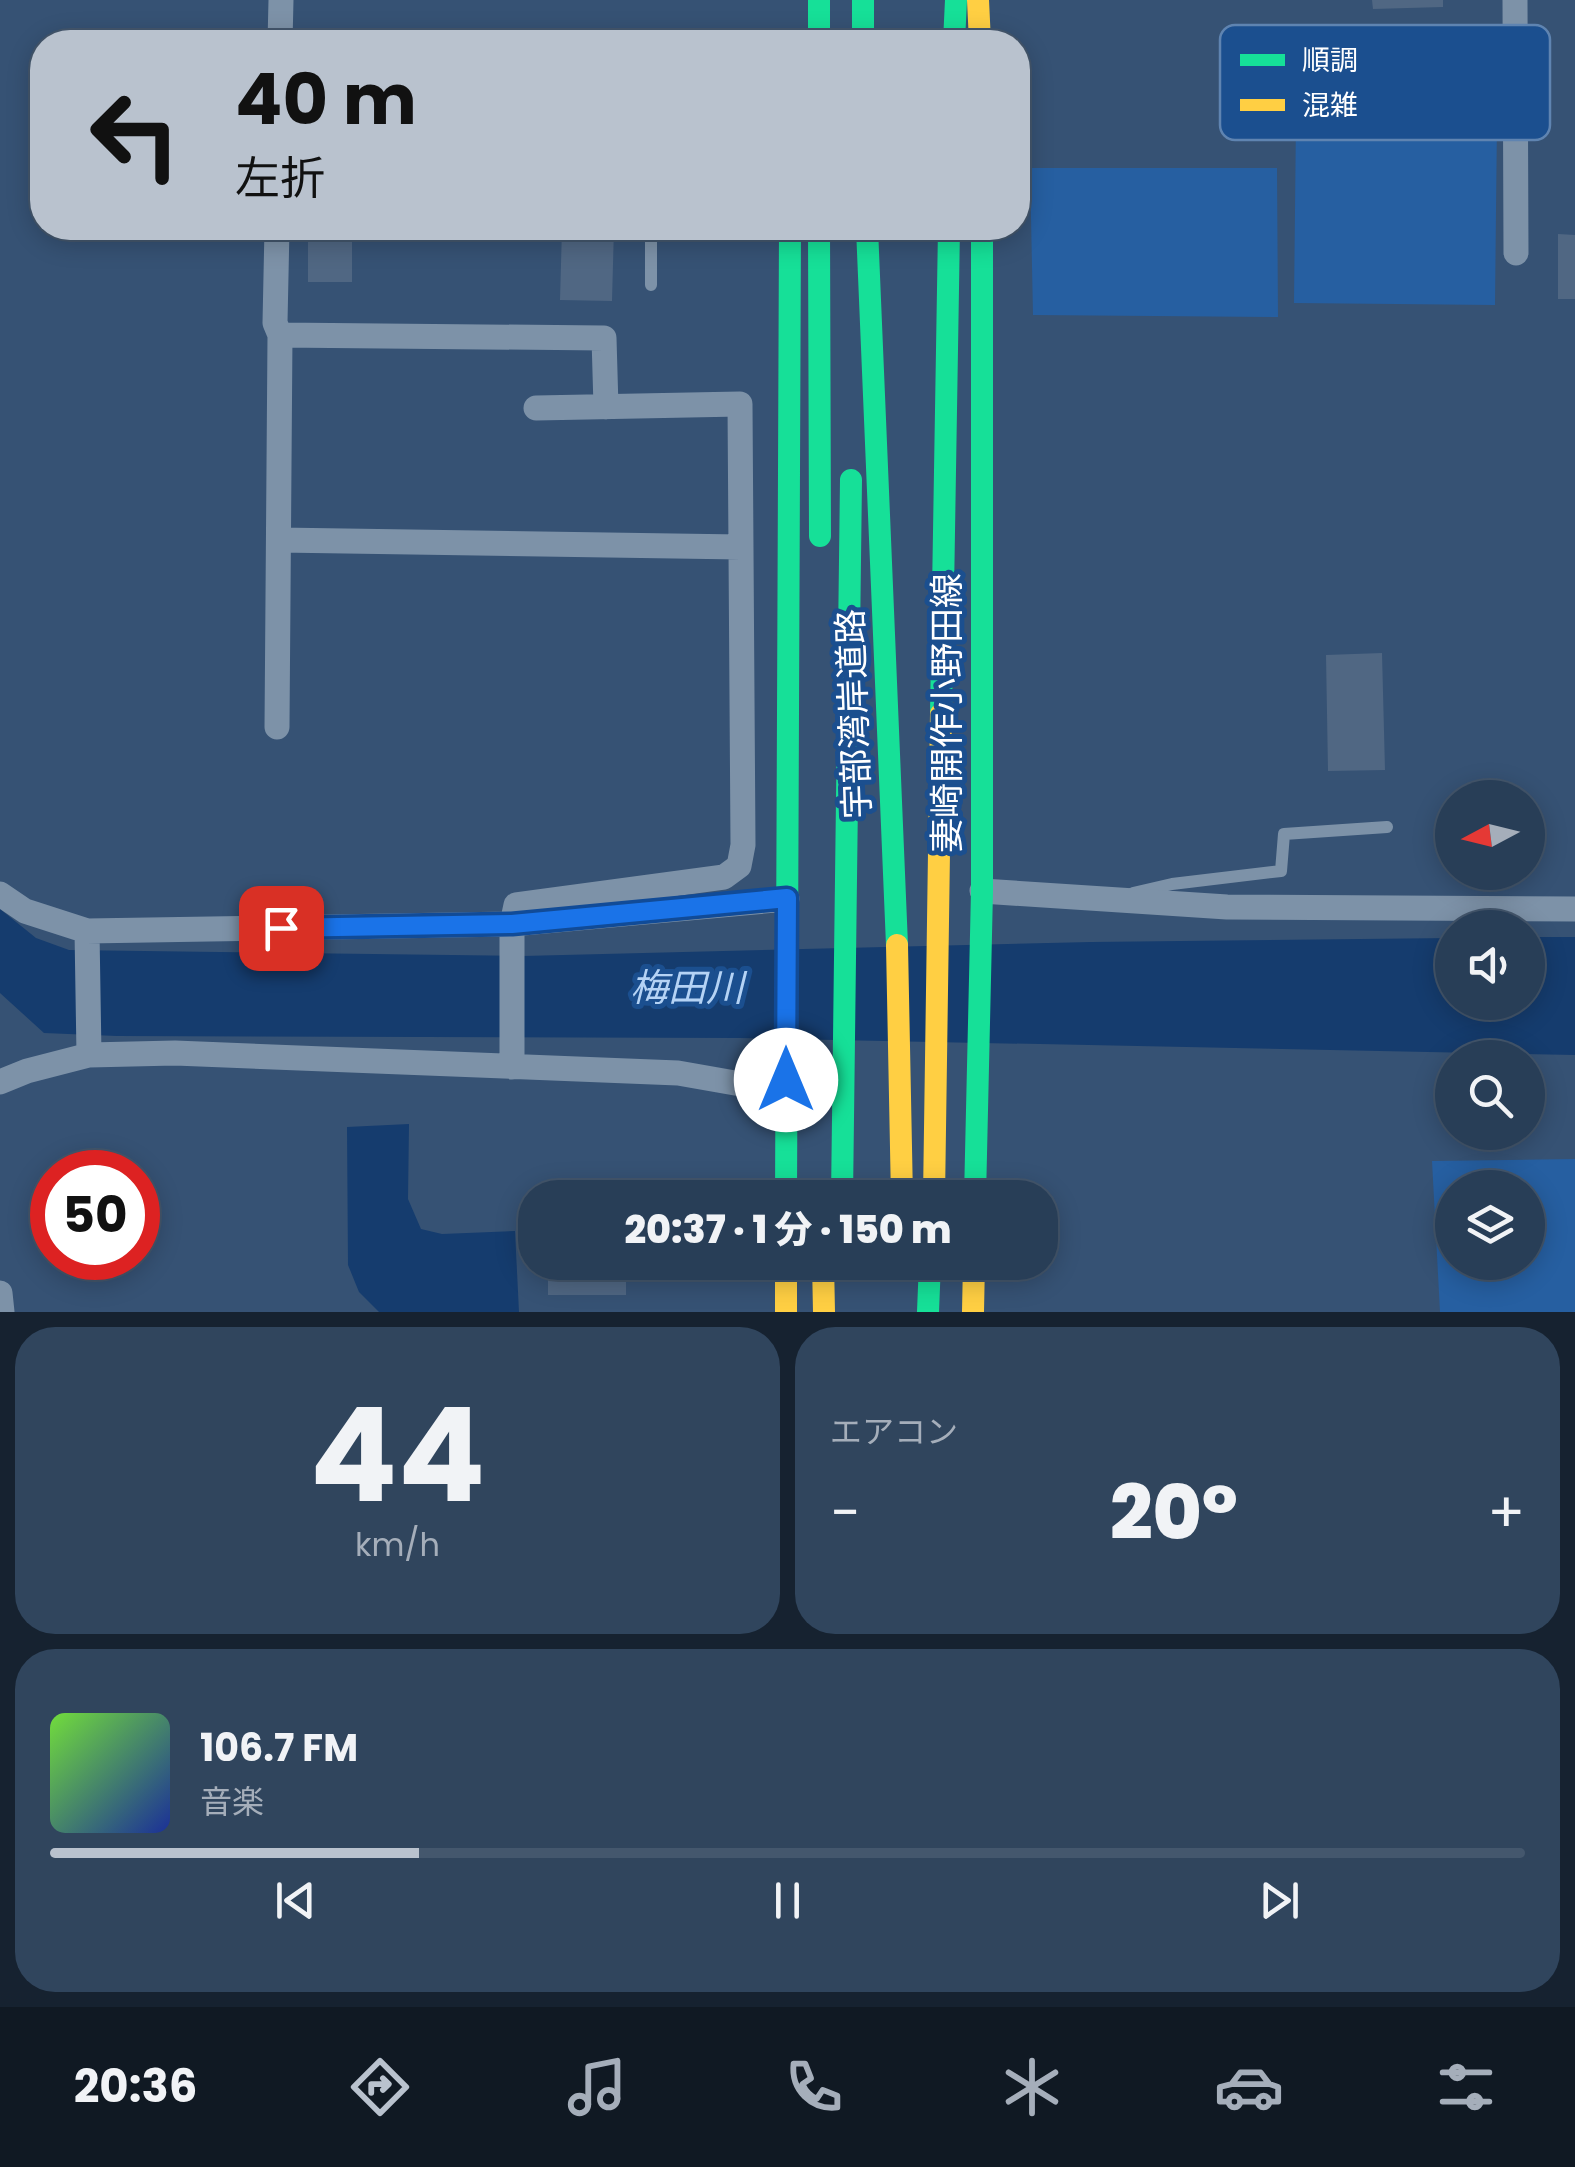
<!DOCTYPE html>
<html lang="ja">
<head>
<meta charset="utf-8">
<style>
  :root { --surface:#283e57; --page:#30455d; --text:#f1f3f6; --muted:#a5aeba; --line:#44576d; --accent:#b9c2ce }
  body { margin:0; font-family:Poppins,"Noto Sans JP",sans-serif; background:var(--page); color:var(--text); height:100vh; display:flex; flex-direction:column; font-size:38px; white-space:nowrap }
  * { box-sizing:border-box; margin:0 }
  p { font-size:32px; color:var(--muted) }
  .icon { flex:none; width:55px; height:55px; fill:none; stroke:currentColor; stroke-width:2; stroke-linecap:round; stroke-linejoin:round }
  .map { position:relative; height:1312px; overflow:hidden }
  .drawer { display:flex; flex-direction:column; gap:15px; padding:15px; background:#162230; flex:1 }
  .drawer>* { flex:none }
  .hud { position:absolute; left:30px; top:30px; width:1000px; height:210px; border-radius:40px; box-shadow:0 5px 25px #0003,0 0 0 2px var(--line); background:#b9c2ce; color:#111; overflow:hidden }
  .needle { width:65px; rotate:263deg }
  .fabs { position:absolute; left:1435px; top:780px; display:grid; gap:20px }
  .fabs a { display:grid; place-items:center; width:110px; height:110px; border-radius:50%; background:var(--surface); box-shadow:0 5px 25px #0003,0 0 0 2px var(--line); font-size:50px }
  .speed { position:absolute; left:30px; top:1150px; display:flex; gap:20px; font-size:50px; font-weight:700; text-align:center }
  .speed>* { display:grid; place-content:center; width:130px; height:130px; border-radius:50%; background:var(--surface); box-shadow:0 5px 25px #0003,0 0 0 2px var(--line); line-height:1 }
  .speed .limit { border:15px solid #d22; background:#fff; color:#111 }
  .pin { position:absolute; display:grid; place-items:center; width:85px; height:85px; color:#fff; margin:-42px; border-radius:20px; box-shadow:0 5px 15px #0006 }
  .me { position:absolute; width:110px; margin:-55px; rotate:0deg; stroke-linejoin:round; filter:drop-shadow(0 0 8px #0008) }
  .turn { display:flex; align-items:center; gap:35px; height:210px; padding:0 40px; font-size:45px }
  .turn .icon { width:130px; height:130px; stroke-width:2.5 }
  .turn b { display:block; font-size:70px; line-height:85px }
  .big { font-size:75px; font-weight:800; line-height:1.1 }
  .drawer .widget { flex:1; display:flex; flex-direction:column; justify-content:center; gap:15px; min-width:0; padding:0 35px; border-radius:40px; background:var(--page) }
  .drawer .dial { align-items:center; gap:0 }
  .dial b { font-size:130px; line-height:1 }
  .song { display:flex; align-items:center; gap:30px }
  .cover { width:120px; height:120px; border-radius:15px; background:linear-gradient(135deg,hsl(100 70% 55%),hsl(230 70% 35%)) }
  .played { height:10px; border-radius:5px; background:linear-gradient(90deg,var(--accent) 25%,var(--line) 25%) }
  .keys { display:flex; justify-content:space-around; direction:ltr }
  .heat { display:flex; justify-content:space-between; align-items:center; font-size:55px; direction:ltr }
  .drawer .tiles { flex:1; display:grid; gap:15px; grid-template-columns:1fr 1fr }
  .widget:last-child { grid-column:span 2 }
  .trip { position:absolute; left:518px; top:1180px; width:540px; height:100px; border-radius:40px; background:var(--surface); box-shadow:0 5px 25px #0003,0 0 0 2px var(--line); font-weight:800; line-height:100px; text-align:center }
  .menu { display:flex; height:160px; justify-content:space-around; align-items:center; background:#101923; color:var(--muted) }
  .menu .icon { width:70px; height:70px }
  .menu .active { color:var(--accent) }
  .menu b { font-size:45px; color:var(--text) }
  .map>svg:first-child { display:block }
</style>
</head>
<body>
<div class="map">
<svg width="1575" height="1312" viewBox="0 0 1575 1312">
  <rect width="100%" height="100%" fill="#365274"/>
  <path fill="#265fa1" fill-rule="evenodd" d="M 1296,117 L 1497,120 L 1495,305 L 1294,303 Z
    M 1030,168 L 1277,168 L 1278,317 L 1033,315 Z
    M 1575,1159 L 1575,1312 L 1440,1312 L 1432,1161 ZM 1452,1188 L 1528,1188 L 1528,1262 L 1452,1262 Z"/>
  <path fill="#153c6e" d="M 0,909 L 36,938 L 69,950 L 523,956 L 1091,942 L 1452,938 L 1452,1002 L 1528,1002 L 1528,937 L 1575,937 L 1575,1055 L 740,1038 L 117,1036 L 44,1033 L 0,993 Z
    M 409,1124 L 408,1199 L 421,1229 L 442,1234 L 515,1231 L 519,1312 L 379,1312 L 359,1292 L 348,1265 L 347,1127 Z"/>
  <path fill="#506783" d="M 1372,0 L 1443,0 L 1443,7 L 1373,9 Z
    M 308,228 L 352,228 L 352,282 L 308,282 Z
    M 562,228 L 614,228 L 612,301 L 560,300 Z
    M 1558,234 L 1575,235 L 1575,299 L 1558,299 Z
    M 1382,653 L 1385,770 L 1328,771 L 1326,655 Z
    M 626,1193 L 626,1198 L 547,1198 L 547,1194 Z
    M 548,1262 L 626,1262 L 626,1295 L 548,1295 Z"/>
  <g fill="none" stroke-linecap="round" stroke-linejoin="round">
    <path stroke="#7d92a8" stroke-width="12" d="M 1405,51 L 1493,50 L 1514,37
      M 651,228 L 651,285
      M 1133,893 L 1172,884 L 1281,871 L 1284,834 L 1387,827"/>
    <path stroke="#7d92a8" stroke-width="25" d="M 1515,0 L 1516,253
      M 280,42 L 281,0
      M 277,228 L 275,323 L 280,335 L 277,727
      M 280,335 L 604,338 L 606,407
      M 279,540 L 741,547
      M 982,891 L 1227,907 L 1575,909
      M 0,894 L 25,911 L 87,931 L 512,924 L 787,899
      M 87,931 L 89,1055
      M 512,1067 L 512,924 L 516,905 L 724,877 L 739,866 L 743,845 L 740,404 L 536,408
      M 0,1082 L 27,1071 L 89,1055 L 175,1053 L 678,1073 L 786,1092
      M 0,1293 L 2,1312"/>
    <path stroke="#16e098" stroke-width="22" d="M 819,0 L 819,42
      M 863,0 L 863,42
      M 954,42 L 956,0
      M 819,228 L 820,536
      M 867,228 L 897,945
      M 941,714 L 949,228
      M 786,1198 L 790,228
      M 842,1198 L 851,480
      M 975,1198 L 982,891 L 982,228
      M 928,1312 L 930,1262"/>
    <path stroke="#ffcf43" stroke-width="22" d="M 978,0 L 980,42
      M 897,945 L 902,1198
      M 934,1198 L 941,714
      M 786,1262 L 786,1312
      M 823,1262 L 824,1312
      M 973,1312 L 974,1262"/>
  </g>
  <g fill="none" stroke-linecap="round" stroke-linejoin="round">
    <defs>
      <path id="route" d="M 281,928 L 512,924 L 787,898 L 786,1080"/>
    </defs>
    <use href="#route" stroke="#114b97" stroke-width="25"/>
    <use href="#route" stroke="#1a73e8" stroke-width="18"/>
  </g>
  <g text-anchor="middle" stroke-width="10" stroke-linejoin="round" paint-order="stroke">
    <g font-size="35" fill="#fff" stroke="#1b4f8f">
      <text transform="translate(947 713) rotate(-90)" y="12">妻崎開作小野田線</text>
      <text transform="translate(854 714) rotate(-92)" y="12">宇部湾岸道路</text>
    </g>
    <g font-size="38" font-style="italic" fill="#b5d3f5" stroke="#1b4f8f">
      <text x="687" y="1001">梅田川</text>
    </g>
  </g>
  <rect x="1220" y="25" width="330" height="115" rx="15" fill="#1b4f8f" stroke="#5f84b1" stroke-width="2.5"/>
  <rect x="1240" y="54" width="45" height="12" fill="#16e098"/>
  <rect x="1240" y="99" width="45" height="12" fill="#ffcf43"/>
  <g font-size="28" fill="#fff">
    <text x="1302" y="70">順調</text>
    <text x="1302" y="115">混雑</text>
  </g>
</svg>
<div class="fabs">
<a><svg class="needle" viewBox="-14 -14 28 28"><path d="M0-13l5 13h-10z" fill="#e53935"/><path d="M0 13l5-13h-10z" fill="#a5aeba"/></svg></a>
<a><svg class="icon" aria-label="sound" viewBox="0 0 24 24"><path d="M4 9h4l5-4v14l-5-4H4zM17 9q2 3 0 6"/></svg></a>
<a><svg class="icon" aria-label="search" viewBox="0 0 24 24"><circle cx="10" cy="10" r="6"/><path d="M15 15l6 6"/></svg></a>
<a><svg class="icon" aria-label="layers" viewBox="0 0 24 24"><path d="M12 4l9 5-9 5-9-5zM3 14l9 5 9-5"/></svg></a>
</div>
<div class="speed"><div class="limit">50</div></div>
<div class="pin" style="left:281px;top:928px;background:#d93025"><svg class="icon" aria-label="arrive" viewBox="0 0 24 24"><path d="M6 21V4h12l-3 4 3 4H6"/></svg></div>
<svg class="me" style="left:786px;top:1080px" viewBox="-20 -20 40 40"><circle r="19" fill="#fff"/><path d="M0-13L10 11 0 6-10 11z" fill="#1a73e8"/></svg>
<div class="trip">20:37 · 1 分 · 150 m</div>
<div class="hud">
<div class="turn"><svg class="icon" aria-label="left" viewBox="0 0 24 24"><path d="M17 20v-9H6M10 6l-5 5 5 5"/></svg><div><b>40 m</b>左折</div></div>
</div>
</div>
<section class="drawer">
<div class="tiles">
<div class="widget dial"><b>44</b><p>km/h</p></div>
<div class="widget"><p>エアコン</p>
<div class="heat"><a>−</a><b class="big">20°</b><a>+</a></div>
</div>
<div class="widget">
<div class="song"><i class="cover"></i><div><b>106.7 FM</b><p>音楽</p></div></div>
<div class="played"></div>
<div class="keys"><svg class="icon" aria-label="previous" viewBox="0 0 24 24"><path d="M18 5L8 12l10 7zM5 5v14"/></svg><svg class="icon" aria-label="pause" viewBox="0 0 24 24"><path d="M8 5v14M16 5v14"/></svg><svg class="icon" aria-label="next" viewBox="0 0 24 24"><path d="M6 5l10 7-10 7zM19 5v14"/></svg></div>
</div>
</div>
</section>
<nav class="menu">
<b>20:36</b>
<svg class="icon active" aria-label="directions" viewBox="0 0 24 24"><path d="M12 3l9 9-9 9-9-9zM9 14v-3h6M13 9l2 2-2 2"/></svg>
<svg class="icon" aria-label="music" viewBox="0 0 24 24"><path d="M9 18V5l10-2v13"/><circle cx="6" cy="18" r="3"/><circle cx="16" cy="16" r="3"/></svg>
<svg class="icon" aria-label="phone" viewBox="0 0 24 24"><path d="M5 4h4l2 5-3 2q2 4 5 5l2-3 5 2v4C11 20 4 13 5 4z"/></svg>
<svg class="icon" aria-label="climate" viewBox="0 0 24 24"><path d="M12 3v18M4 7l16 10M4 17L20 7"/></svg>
<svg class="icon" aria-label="car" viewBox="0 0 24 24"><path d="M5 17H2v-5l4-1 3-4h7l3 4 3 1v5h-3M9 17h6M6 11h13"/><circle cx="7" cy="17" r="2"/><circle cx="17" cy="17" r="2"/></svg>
<svg class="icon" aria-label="filters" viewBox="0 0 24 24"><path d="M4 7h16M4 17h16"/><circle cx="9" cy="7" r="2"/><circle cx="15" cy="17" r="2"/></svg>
</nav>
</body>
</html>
